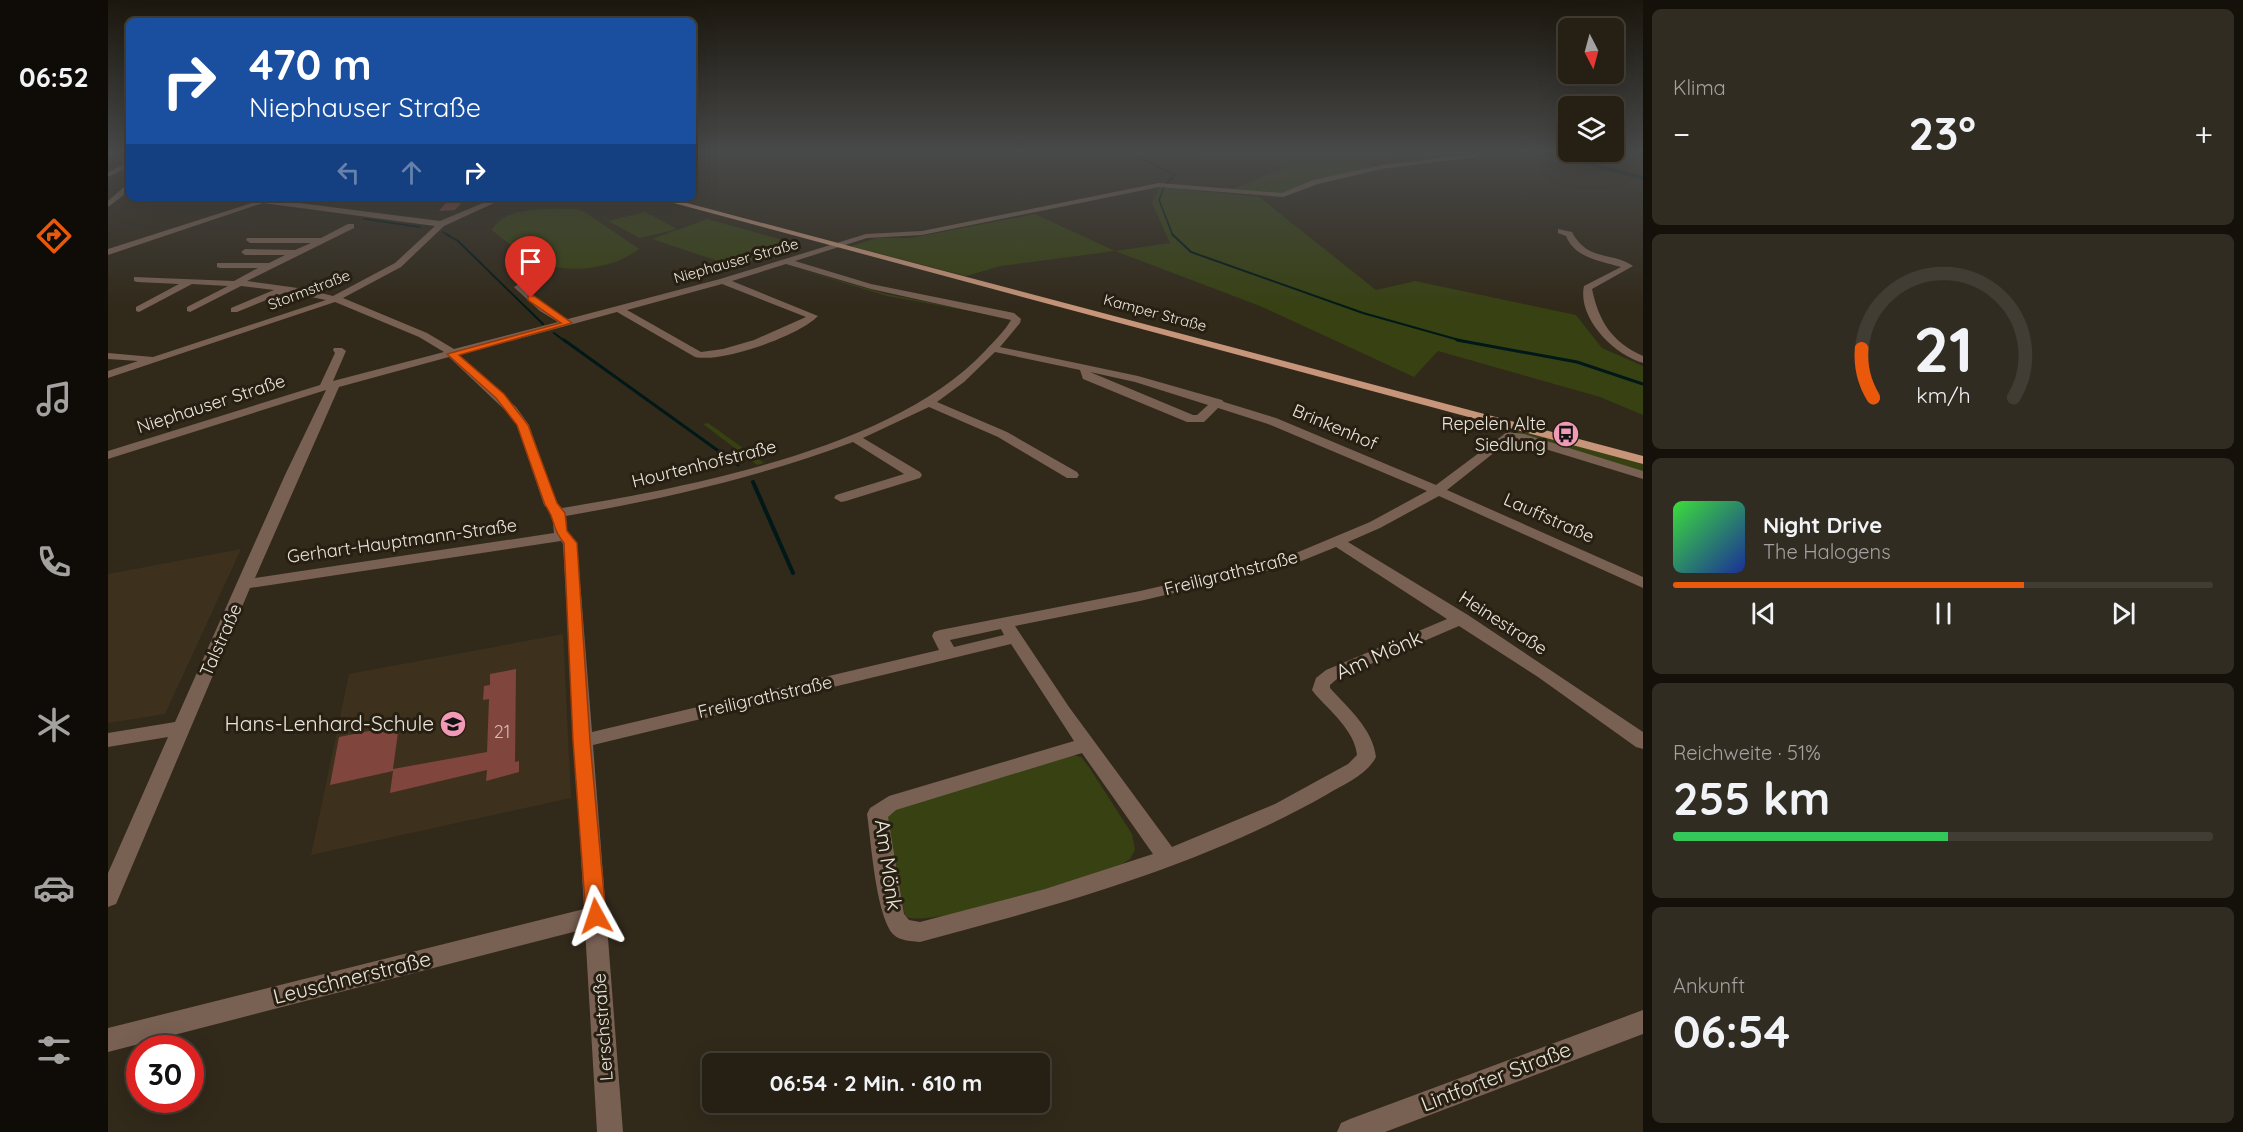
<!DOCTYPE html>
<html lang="de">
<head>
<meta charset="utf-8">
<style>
  :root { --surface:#251f14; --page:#312c22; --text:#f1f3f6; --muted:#a3a2a0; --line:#423d34; --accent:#ea580c }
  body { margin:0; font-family:Quicksand,sans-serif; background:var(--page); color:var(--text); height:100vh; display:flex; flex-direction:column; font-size:22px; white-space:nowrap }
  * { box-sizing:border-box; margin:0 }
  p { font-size:20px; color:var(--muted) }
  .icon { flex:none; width:33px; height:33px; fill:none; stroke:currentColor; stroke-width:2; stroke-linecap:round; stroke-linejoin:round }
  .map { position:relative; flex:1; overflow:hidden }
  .drawer { display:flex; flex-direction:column; gap:9px; padding:9px; background:#14110b; width:600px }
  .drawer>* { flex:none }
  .guide { position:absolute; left:18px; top:18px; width:570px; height:183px; border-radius:9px; box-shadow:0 6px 24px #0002,0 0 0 2px var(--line); background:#1a4fa0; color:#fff; overflow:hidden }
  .needle { width:39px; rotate:174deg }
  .fabs { position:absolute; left:1450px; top:18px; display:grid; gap:12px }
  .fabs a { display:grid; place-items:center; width:66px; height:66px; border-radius:9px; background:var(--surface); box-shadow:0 6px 24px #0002,0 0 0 2px var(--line); font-size:30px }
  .speed { position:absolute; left:18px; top:1035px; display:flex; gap:12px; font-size:30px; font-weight:700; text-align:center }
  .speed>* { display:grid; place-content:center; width:78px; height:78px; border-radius:50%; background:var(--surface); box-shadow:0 6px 24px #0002,0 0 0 2px var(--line); line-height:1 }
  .speed .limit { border:9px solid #d22; background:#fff; color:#111 }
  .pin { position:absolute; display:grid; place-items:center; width:51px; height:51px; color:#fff; margin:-62px -26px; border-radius:50% 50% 50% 0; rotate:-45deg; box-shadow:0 0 6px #0007 }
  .pin .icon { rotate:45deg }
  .me { position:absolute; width:66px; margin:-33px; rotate:355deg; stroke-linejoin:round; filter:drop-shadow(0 0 4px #0008) }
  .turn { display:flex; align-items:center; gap:21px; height:126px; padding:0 24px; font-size:27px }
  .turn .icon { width:78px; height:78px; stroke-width:2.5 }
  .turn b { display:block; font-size:42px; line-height:51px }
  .lanes { display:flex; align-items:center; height:57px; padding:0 24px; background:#0003; justify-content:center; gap:30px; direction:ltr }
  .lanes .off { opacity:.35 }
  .big { font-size:45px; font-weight:700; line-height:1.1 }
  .drawer .card { flex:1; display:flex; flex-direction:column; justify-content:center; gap:9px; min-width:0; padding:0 21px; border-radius:9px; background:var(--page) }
  .drawer .dial { align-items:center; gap:0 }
  .dial svg { height:156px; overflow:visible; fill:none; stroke:var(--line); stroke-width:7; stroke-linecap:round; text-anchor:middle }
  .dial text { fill:var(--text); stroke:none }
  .song { display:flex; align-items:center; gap:18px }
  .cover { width:72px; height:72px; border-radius:9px; background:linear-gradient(135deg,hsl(120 70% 55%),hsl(230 70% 35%)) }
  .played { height:6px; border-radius:3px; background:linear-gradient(90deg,var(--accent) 65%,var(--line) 65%) }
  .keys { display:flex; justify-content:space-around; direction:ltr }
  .heat { display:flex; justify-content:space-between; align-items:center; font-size:33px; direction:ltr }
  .charge { height:9px; border-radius:4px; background:linear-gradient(90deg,#34c759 51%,var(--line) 0) }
  .trip { position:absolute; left:594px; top:1053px; width:348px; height:60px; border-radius:9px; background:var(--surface); box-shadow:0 6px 24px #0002,0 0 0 2px var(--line); font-weight:700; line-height:60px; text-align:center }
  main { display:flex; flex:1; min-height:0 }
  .tab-bar { display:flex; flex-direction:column; width:108px; justify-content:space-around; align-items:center; background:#0f0c08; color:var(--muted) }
  .tab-bar .icon { width:42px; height:42px }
  .tab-bar .on { color:var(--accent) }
  .tab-bar b { font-size:27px; color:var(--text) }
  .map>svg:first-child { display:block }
</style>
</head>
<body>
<main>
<nav class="tab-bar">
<b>06:52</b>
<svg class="icon on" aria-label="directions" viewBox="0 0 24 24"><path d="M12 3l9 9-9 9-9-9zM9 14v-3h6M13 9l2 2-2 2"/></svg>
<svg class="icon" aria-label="music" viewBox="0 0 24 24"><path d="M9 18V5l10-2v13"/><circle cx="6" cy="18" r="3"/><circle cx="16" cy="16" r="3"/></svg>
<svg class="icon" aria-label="phone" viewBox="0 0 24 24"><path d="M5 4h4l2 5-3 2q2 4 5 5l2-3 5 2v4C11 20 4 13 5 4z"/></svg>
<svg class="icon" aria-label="climate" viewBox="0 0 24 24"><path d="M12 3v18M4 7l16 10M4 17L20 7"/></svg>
<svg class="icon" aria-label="car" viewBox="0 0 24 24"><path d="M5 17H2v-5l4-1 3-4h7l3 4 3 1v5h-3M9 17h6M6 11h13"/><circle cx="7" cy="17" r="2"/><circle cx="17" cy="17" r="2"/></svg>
<svg class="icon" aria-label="filters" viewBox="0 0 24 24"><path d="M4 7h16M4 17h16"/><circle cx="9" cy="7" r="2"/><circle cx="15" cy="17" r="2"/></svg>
</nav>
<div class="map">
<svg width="1535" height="1132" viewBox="0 0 1535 1132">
  <rect width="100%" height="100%" fill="#31291a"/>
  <path fill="#3d311d" d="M 133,549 L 57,714 L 0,723 L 0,574 Z
    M 455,634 L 463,798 L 203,855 L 241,674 Z"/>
  <path fill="#374112" d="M 1083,151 L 1292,151 L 1240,157 L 1272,168 L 1204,182 L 1175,195 L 1119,191 L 1179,167 Z
    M 1052,187 L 1151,197 L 1268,290 L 1307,281 L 1468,315 L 1494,348 L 1535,366 L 1535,415 L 1492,397 L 1330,351 L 1306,377 L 1152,306 L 1007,251 L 893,266 L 858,276 L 743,246 L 769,238 L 803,238 L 927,214 L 1007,251 L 1062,243 L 1044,203 Z
    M 468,209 L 475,211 L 531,249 C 506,268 469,273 438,265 C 425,262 395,240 384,230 C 397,205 444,209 468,209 Z
    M 537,212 L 569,229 L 532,238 L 500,221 Z
    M 599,219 L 689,244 L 628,267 L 544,239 Z
    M 683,267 L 778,294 L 896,317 L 779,296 Z
    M 600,423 L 656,463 L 649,465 L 595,424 Z
    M 1416,428 L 1535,463 L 1535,475 L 1404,436 Z
    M 965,755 L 973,757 L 981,767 L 1024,834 L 1027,850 L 1022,859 L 1014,864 C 981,875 819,931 797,916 L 779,816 L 784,810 Z"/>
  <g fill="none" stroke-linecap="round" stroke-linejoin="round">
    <path stroke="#001818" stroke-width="1.5" d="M 1019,151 L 1067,175 L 1057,185
      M 1056,187 L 1051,200 L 1065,236
      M 256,219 L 312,227
      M 335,232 L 341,236"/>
    <path stroke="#001818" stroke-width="2" d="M 338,234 L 350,241 L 435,324
      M 1064,234 L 1083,252 L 1255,313 L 1358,342
      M 446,333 L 458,342"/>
    <path stroke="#001818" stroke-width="3" d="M 456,340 L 630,465
      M 1349,340 L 1469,362 L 1535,384"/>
    <path stroke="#001818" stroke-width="4" d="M 645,482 L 685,573"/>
    <path fill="#001818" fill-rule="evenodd" d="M 1427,151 L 1436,151 L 1535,176 L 1535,180 Z"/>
  </g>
  <path fill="#80453d" d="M 342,198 L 358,198 L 347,210 L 331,211 Z
    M 408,669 L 407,762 L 411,761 L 411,772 L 378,781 L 379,770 L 282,793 L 285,771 L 222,785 L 231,737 L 291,725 L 285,769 L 379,752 L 381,699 L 375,700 L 376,686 L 382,685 L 382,674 Z"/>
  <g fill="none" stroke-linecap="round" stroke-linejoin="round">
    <path fill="#786053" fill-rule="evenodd" d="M 1370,154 L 1368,157 L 1274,169 L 1210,184 L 1175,197 L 1051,187 L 814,235 L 759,238 L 687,261 L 763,284 L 906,313 L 913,319 L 912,323 L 892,347 L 1030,376 L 1114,400 L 1116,402 L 1168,418 L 1328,485 L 1399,432 L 1416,434 L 1535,471 L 1535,479 L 1411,441 L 1402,440 L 1339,490 L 1535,577 L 1535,588 L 1331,496 L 1272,528 L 1240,542 L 1360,615 L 1535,732 L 1535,749 L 1528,747 L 1430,677 L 1351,626 L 1230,678 L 1222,685 L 1222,688 C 1240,708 1265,729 1268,757 C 1258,776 1236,784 1218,795 C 1093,866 951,905 812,942 C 804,941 792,941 786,935 C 768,918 763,840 759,814 L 762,808 L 781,796 L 966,741 L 903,644 L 485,745 L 515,1132 L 489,1132 L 477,929 L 0,1052 L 0,1028 L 476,909 L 455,544 L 453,541 L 142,588 L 11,897 L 8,904 L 0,907 L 0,873 L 60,737 L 0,747 L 0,733 L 67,722 L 177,475 L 218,390 L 0,459 L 0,451 L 212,385 L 227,353 L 225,350 L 226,348 L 234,348 L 238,351 L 225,381 L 336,352 L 311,337 L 227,302 L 0,378 L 0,371 L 30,361 L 0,359 L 0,353 L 45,357 L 218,300 L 178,292 L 129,312 L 123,312 L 123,308 L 166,290 L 133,286 L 82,312 L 79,311 L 79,307 L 120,286 L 84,284 L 31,312 L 28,311 L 28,307 L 71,284 L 29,282 L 26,281 L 26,277 L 126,281 L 150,268 L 112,268 L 109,267 L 109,263 L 161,263 L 177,255 L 137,255 L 133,252 L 137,249 L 187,250 L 203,243 L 142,243 L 138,240 L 139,238 L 213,238 L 240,224 L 246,224 L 246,228 L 139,281 L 197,289 L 225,296 L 287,263 L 327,226 L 155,203 L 0,255 L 0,249 L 147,202 L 131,198 L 152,198 L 332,221 L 387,198 L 397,198 L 336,226 L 293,267 L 235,298 L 319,333 L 346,349 L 450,322 L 432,311 L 408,289 L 406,287 L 411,284 L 438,307 L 460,319 L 612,279 L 758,234 L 814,231 L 1051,183 L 1174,193 L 1205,180 L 1274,165 ZM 678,264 L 763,289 L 903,320 C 897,331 885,342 877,351 C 787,448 581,487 454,508 L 449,504 L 421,425 L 408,407 L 351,355 L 509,312 L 587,357 C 614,363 691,336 710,316 L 624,281 ZM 614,284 L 698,317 L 646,340 L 615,349 L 593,352 L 519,310 ZM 887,352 L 972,370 L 975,379 L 1079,422 L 1096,422 L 1110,408 L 1160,424 L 1319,491 L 1262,522 L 1176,558 L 1032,591 L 832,630 L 826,632 L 824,636 L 831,650 L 484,732 L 469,543 L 459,530 L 458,516 C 556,499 652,477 745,442 L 796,474 L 728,495 L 726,498 L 733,502 L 738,501 L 812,478 L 814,475 L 812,472 L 755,438 L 821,407 L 890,437 L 959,478 L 969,478 L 971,475 L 969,472 L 899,432 L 829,402 L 856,382 ZM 341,357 L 400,413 L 409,425 L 436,505 L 444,514 L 446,533 L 147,578 L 231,387 ZM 982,372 L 1027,382 L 1100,405 L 1089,415 L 1085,415 ZM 1228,547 L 1339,619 L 1218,670 L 1208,678 L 1204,690 L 1207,694 C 1222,711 1247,731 1249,755 L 1240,764 L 1167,804 L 1064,847 L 961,707 L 907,626 L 1032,601 L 1181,566 ZM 893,629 L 896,635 L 846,647 L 842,640 ZM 974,753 L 1045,854 L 937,889 L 812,922 L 801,920 L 796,914 L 780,817 L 788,810 Z
      M 21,162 L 21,167 L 0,177 L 0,172 Z
      M 18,185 L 21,185 L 21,191 L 0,207 L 0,201 Z
      M 1450,229 L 1464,232 C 1480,262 1503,251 1525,266 L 1484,289 C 1491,322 1504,342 1535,356 L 1535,363 C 1506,355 1469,318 1476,286 L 1513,267 C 1492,261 1467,258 1458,236 L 1450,233 Z
      M 1535,1010 L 1535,1034 L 1277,1132 L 1229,1132 L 1233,1123 L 1242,1119 Z"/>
    <path fill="#c6957a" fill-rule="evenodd" d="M 547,198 L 560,198 L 1535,456 L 1535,464 Z"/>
  </g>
  <linearGradient id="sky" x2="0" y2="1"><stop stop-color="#1b170e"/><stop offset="0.49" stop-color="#484949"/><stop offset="1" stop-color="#484949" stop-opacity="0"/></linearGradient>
  <rect width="1535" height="309" fill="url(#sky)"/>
  <path fill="#ea580c" stroke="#983908" stroke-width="1.5" d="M 420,296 L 426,296 L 464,323 L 351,355 L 396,394 L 420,425 L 449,503 L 457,513 L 459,531 L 469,543 L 482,741 L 498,916 L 495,923 L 488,925 L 481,923 L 478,916 L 465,741 L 456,543 C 443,528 448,519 437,505 L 409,425 L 388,398 L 339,354 L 453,323 L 420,300 Z"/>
  <defs>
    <symbol id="bus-disc" viewBox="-11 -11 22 22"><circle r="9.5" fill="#f09ab6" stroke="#271f11"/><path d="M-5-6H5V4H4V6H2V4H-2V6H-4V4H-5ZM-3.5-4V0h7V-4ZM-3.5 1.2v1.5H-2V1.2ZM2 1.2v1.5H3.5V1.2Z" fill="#111"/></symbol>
    <symbol id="school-disc" viewBox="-11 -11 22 22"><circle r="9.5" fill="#f09ab6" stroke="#271f11"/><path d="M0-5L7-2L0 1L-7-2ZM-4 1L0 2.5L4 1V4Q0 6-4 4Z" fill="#111"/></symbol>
  </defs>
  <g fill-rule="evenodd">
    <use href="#bus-disc" x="1443" y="419" width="30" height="30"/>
    <use href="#school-disc" x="330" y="709" width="30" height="30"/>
  </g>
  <g text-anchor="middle" stroke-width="6" stroke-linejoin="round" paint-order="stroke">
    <g font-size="15" fill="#eae5dc" stroke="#271f11">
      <text transform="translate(628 261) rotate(-16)" y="5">Niephauser Straße</text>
      <text transform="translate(201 290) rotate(-21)" y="5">Stormstraße</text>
      <text transform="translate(1047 313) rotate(15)" y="5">Kamper Straße</text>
    </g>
    <g font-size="18" fill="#eae5dc" stroke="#271f11">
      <text transform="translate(103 404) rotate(-18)" y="6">Niephauser Straße</text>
      <text transform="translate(1227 427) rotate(23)" y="6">Brinkenhof</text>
      <text transform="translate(596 464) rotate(-14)" y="6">Hourtenhofstraße</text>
      <text transform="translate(1441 518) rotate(24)" y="6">Lauffstraße</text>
      <text transform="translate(294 541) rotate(-8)" y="6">Gerhart-Hauptmann-Straße</text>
      <text transform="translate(1123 573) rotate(-14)" y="6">Freiligrathstraße</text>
      <text transform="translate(1395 623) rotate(33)" y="6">Heinestraße</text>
      <text transform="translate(113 640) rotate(-66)" y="6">Talstraße</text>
      <text transform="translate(657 697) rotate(-13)" y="6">Freiligrathstraße</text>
      <text transform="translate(495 1027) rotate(-94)" y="6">Lerschstraße</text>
    </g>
    <g font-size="18" fill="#eae5dc" stroke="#271f11" text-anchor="end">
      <text x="1438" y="430">Repelen Alte<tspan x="1438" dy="21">Siedlung</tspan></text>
    </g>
    <g font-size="18" fill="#d0bdb4">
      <text x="394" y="738">21</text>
    </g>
    <g font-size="21" fill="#eae5dc" stroke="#271f11">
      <text transform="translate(1271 655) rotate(-24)" y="7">Am Mönk</text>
      <text transform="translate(780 865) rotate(82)" y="7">Am Mönk</text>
      <text transform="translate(244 978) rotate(-14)" y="7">Leuschnerstraße</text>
      <text transform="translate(1388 1077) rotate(-21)" y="7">Lintforter Straße</text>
    </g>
    <g font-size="21" fill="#eae5dc" stroke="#271f11" text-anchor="end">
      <text x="326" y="731">Hans-Lenhard-Schule</text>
    </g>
  </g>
</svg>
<div class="fabs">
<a><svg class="needle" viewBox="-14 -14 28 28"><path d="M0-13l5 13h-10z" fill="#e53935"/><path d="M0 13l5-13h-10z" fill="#a3a2a0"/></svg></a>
<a><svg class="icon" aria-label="layers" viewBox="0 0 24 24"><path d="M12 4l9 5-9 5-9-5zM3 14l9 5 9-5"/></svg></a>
</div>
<div class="speed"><div class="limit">30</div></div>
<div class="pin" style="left:423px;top:298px;background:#d93025"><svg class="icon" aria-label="arrive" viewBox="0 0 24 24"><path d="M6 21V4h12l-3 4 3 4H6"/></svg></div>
<svg class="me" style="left:488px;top:916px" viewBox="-20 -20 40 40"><path d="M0-17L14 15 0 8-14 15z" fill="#ea580c" stroke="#fff" stroke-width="4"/></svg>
<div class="trip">06:54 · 2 Min. · 610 m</div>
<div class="guide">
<div class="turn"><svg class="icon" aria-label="right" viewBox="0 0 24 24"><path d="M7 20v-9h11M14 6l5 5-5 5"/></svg><div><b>470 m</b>Niephauser Straße</div></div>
<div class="lanes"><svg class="icon off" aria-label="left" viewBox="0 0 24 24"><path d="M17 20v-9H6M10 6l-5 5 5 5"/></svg><svg class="icon off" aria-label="ahead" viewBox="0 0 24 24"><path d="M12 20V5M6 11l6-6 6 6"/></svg><svg class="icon" aria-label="right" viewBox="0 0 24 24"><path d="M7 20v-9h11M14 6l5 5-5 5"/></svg></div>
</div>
</div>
<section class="drawer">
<div class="card"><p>Klima</p>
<div class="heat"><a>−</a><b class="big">23°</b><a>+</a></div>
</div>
<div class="card dial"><svg viewBox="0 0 100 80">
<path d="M14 69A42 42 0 1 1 86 69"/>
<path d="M14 69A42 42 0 0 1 8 44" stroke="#ea580c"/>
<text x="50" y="56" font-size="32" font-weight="700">21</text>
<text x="50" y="72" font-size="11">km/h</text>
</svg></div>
<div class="card">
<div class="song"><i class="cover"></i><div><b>Night Drive</b><p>The Halogens</p></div></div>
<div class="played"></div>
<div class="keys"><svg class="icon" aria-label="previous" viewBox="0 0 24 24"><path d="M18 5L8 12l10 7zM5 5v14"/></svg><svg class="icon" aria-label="pause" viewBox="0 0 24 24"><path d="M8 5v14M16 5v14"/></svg><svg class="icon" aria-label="next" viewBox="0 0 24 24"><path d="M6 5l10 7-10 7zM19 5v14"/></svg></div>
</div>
<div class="card"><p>Reichweite · 51%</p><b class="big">255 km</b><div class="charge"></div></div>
<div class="card"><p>Ankunft</p><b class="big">06:54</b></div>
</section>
</main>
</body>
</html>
